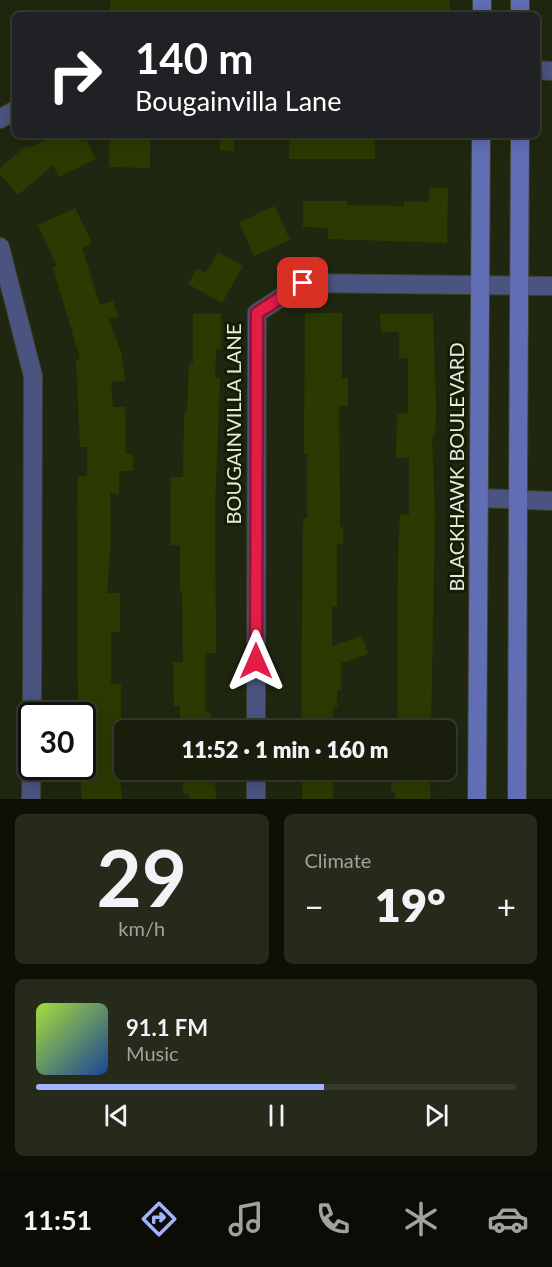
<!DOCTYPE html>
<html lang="en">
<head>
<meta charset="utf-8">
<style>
  :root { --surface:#181d0c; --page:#252a1a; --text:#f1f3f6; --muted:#9fa29d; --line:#363b2d; --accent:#a2b2fd }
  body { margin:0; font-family:Lato,sans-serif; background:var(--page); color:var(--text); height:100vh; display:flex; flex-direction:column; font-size:22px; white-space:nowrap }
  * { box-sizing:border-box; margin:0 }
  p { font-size:20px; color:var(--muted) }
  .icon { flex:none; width:33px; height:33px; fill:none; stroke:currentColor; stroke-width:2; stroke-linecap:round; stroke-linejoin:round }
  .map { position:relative; height:799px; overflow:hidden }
  .sheet { display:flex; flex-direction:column; gap:15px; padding:15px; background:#0d1007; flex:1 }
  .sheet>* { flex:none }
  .hud { position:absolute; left:12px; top:12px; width:528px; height:126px; border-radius:9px; box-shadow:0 3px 15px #0003,0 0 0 2px var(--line); background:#202124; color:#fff; overflow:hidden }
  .speed { position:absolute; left:18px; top:702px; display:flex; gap:12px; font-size:30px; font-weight:700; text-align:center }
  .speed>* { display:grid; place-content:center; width:78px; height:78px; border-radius:50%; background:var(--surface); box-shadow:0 3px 15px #0003,0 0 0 2px var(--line); line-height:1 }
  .speed .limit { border:3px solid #111; border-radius:9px; background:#fff; color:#111 }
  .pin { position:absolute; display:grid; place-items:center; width:51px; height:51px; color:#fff; margin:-26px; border-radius:12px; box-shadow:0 3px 9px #0006 }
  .me { position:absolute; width:66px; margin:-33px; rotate:0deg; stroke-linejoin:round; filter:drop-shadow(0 0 4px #0008) }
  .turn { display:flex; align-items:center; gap:21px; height:126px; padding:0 24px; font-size:27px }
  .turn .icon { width:78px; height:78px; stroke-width:2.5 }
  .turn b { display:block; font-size:42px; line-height:51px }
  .big { font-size:45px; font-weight:800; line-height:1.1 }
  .sheet .widget { flex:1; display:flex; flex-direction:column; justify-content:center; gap:9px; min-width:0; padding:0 21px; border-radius:9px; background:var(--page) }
  .sheet .dial { align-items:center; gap:0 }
  .dial b { font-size:78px; line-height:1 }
  .song { display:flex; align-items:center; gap:18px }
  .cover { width:72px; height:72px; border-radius:9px; background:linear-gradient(135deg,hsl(80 70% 55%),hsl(220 70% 35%)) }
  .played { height:6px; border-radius:3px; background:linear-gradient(90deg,var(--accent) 60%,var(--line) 60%) }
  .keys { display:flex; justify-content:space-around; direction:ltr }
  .heat { display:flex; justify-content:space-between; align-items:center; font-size:33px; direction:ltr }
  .sheet .tiles { flex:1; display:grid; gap:15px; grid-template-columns:1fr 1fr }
  .widget:last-child { grid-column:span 2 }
  .trip { position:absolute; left:114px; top:720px; width:342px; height:60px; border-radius:9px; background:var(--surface); box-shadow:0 3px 15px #0003,0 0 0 2px var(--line); font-weight:800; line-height:60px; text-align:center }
  .tab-bar { display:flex; height:96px; justify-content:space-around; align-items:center; background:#0a0c05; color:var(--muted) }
  .tab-bar .icon { width:42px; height:42px }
  .tab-bar .active { color:var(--accent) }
  .tab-bar b { font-size:27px; color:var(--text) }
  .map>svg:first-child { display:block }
</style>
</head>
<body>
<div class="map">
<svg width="552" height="799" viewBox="0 0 552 799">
  <rect width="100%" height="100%" fill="#202710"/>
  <path fill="#2b3a00" d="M 110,0 L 450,0 L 450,15 L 110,15 Z
    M 56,135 L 84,135 L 96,159 L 59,177 L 53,165 L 18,195 L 0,174 L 0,168 L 27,145 L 29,148 Z
    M 109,135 L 150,135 L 150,168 L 109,167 Z
    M 220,135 L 234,135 L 234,151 L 220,150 Z
    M 289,135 L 375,135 L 375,159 L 289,159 Z
    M 429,188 L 448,188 L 447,243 L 328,239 L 328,228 L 303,227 L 303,201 L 347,201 L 347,205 L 404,206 L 404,201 L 429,202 Z
    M 275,206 L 290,240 L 254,256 L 239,222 Z
    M 75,208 L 92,243 L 82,248 L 100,305 L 113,301 L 118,317 L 109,319 L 122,355 L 125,381 L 111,382 L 113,407 L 125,407 L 126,454 L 133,454 L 133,471 L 119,471 L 119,494 L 110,493 L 111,540 L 107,593 L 120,593 L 120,632 L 111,632 L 111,684 L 121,684 L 121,724 L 116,724 L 122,799 L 82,799 L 80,778 L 86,778 L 82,716 L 78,716 L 77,503 L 78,476 L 87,476 L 87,447 L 80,447 L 76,360 L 80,359 L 53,267 L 57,266 L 38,225 Z
    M 218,252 L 243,266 L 222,303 L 188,284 L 197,268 L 206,273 Z
    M 221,313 L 221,349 L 216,349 L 215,377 L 220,378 L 215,507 L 216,653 L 205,653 L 205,712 L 211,713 L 211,730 L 180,730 L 180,706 L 174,706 L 173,662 L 183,662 L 182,591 L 180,591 L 180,545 L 170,545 L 171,477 L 183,477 L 184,412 L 187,412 L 189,363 L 193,363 L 193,314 Z
    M 305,313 L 342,313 L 342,378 L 348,378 L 348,406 L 339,406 L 340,527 L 343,527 L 343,544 L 337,544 L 337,607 L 332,607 L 332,646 L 362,636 L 368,654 L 341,663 L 341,690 L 337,690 L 337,707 L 333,707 L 333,730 L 301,730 L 303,518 L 307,518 L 307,454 L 304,454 Z
    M 380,314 L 433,314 L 436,407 L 435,436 L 432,436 L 435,516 L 431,730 L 397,730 L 398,555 L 400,514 L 409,515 L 409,458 L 396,458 L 397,413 L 408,414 L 408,358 L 399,358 L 399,332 L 381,332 Z
    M 182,770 L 215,770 L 216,799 L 189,799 L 189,794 L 183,794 Z
    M 302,770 L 333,770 L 333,799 L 302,799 Z
    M 391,770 L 430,770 L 430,799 L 395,799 L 395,792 L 391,792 Z"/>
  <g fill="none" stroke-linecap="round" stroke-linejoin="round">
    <defs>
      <path id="minor" d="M 537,70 L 552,71
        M 0,119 L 15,110
        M 0,247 L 33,376 L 32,716
        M 480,498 L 552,501
        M 256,730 L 257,313 L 303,283 L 552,286
        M 31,799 L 32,735
        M 256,799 L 256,770"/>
      <path id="secondary" d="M 482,0 L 482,15
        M 520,0 L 520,15
        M 477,799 L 481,135
        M 517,799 C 519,578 517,356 520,135"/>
    </defs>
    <use href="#minor" stroke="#3c432d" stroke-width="20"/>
    <use href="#secondary" stroke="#3c432d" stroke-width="20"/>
    <use href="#minor" stroke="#4b5480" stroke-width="18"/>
    <use href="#secondary" stroke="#616eb4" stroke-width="18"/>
  </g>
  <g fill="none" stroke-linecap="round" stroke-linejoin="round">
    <defs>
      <path id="route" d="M 256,661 L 257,313 L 303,283"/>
    </defs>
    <use href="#route" stroke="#92132f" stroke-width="15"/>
    <use href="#route" stroke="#e11d48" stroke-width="10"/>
  </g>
  <g text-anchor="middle" stroke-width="6" stroke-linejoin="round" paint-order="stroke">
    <g font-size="20" fill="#e7ecde" stroke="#161d07">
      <text transform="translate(234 424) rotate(-90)" y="7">BOUGAINVILLA LANE</text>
      <text transform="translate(457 467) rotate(-90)" y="7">BLACKHAWK BOULEVARD</text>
    </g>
  </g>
</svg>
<div class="speed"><div class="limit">30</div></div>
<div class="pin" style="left:303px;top:283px;background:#d93025"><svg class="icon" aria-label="arrive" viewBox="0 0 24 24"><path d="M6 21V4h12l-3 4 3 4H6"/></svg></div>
<svg class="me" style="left:256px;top:661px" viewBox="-20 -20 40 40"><path d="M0-17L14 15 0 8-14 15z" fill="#e11d48" stroke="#fff" stroke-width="4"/></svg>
<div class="trip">11:52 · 1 min · 160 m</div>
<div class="hud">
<div class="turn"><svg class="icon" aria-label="right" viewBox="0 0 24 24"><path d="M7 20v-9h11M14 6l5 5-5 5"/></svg><div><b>140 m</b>Bougainvilla Lane</div></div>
</div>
</div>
<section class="sheet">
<div class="tiles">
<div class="widget dial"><b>29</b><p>km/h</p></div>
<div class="widget"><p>Climate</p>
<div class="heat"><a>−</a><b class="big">19°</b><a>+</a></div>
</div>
<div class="widget">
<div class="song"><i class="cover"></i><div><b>91.1 FM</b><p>Music</p></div></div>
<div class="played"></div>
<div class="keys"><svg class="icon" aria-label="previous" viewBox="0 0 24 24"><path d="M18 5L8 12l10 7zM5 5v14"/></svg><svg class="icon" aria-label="pause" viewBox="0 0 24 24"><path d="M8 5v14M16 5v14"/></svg><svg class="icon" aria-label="next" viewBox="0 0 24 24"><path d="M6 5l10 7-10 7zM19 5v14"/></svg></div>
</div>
</div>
</section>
<nav class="tab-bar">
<b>11:51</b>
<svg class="icon active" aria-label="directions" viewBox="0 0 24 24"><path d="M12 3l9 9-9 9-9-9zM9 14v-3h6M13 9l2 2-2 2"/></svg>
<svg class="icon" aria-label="music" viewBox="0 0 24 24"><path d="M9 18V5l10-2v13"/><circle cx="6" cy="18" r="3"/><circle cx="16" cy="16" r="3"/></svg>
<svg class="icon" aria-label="phone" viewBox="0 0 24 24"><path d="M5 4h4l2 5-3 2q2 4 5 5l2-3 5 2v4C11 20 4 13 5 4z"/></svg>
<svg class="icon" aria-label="climate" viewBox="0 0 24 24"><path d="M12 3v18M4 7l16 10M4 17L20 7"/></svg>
<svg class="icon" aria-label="car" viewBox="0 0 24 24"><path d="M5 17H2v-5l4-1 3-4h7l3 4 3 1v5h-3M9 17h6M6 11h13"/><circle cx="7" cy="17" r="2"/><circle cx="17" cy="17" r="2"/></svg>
</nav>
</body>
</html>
